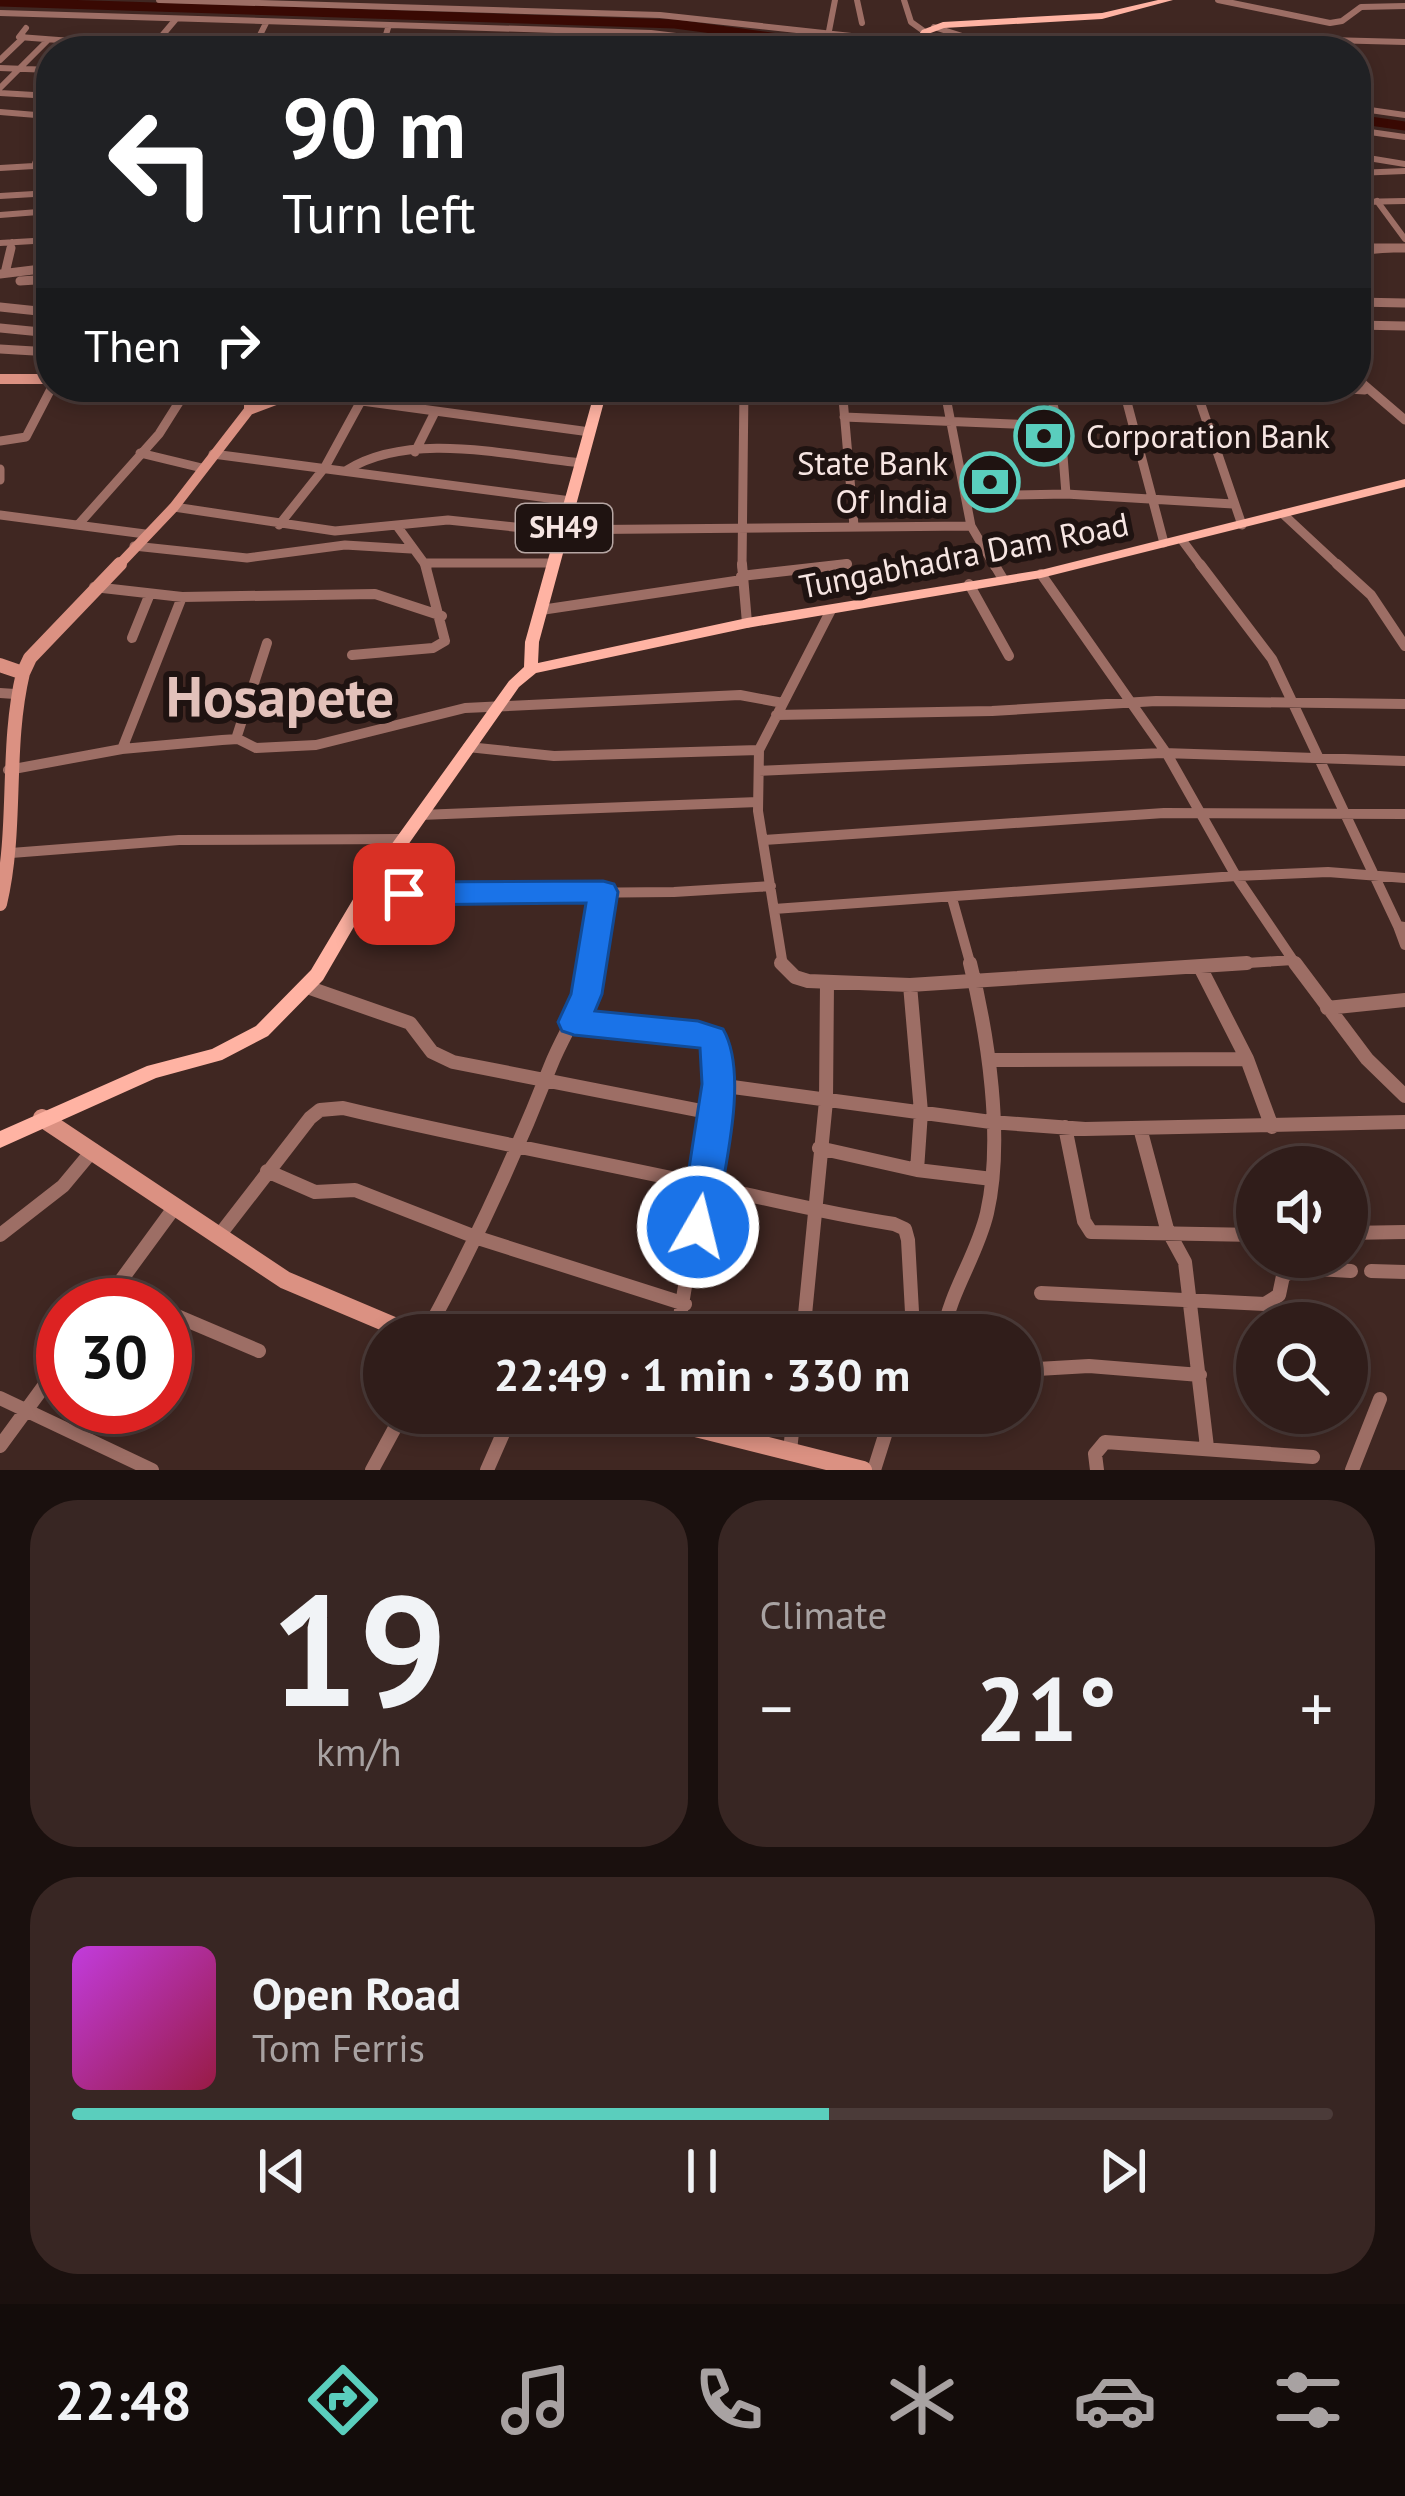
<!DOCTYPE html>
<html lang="en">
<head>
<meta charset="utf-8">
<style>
  :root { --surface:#301d1a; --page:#382623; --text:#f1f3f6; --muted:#a8a2a2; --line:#4b3b39; --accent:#5acebd }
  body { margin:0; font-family:"PT Sans",sans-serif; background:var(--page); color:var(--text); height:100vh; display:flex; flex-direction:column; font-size:45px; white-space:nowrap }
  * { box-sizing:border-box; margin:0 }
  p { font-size:39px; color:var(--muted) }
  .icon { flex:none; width:66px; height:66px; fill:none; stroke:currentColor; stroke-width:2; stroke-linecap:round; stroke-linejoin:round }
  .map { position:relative; height:1470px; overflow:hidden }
  .panel { display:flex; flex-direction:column; gap:30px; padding:30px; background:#1a100e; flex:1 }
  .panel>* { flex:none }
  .top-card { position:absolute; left:36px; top:36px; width:1335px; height:366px; border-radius:48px; box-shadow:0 6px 18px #0003,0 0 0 3px var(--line); background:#202124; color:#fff; overflow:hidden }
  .fabs { position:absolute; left:1236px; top:1146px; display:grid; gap:24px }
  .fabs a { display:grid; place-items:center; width:132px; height:132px; border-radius:50%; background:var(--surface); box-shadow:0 6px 18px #0003,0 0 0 3px var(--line); font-size:60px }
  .speed { position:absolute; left:36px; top:1278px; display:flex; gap:24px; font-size:60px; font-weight:700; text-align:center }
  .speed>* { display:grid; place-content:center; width:156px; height:156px; border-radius:50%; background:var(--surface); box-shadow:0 6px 18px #0003,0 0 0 3px var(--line); line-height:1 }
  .speed .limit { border:18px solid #d22; background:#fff; color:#111 }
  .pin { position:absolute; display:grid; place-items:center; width:102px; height:102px; color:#fff; margin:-51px; border-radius:24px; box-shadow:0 6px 18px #0006 }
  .me { position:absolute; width:132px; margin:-66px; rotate:8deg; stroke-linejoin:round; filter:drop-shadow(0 0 9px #0008) }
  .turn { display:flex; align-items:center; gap:42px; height:252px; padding:0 48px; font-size:54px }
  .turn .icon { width:156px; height:156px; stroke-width:2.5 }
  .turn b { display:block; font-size:84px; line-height:102px }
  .then { display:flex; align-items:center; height:114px; padding:0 48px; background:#0003; gap:24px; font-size:45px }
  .big { font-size:90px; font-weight:600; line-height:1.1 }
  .panel .card { flex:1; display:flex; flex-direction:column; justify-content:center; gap:18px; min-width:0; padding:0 42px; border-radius:48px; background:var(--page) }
  .panel .dial { align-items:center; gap:0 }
  .dial b { font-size:156px; line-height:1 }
  .song { display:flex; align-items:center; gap:36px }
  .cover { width:144px; height:144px; border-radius:18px; background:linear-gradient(135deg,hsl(290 70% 55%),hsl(340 70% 35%)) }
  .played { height:12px; border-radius:6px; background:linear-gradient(90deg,var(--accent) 60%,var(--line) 60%) }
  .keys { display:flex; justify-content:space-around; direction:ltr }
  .heat { display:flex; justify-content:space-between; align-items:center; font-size:66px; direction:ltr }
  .panel .tiles { flex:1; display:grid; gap:30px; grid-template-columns:1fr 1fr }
  .card:last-child { grid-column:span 2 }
  .trip { position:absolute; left:363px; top:1314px; width:678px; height:120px; border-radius:60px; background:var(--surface); box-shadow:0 6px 18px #0003,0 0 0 3px var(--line); font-weight:600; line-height:120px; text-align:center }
  .tab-bar { display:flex; height:192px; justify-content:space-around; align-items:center; background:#130c0a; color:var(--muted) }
  .tab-bar .icon { width:84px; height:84px }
  .tab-bar .active { color:var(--accent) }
  .tab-bar b { font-size:54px; color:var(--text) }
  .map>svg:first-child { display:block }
</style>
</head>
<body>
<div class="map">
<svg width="1405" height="1470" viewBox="0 0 1405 1470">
  <rect width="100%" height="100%" fill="#402722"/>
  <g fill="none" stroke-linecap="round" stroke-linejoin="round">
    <path stroke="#390903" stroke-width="9" d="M 0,2 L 675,24 L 876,51
      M 1356,119 L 1405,126"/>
    <path stroke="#9d6e65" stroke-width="6" d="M 159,0 L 660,15 L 916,43
      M 857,0 L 862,23
      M 904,0 L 911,22 L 925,32
      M 1218,0 L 1330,23 L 1342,21 L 1361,7 L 1405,6
      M 0,13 L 651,33 L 802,51
      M 934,27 L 1000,48 L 1032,51
      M 26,28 L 19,37 L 98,43 L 93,51
      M 829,31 L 835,0
      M 1175,38 L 1247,39
      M 149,51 L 176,19
      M 252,51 L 266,23
      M 381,51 L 388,28
      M 1130,51 L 1131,37 L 1175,37
      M 1249,51 L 1245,41 L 1251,38 L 1405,42
      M 0,60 L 24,37
      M 0,68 L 51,70
      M 0,88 L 48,40
      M 0,93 L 51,96
      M 1356,108 L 1405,115
      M 0,112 L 48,116
      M 1356,130 L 1405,137
      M 1356,156 L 1405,164
      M 34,166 L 51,124
      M 0,168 L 51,165
      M 1356,173 L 1405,171
      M 0,196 L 51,193
      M 1377,201 L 1405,239
      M 1356,202 L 1405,201
      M 0,215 L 51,211
      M 1356,231 L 1370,251
      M 0,243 L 50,240
      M 10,251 L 12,242
      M 47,251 L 51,237
      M 1371,251 L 1405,248"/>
    <path stroke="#9d6e65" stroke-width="9" d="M 1368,248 L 1405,248
      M 5,273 L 11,248
      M 0,274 L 41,269 L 48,248
      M 20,281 L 51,279
      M 1356,282 L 1362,283
      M 1356,302 L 1405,303
      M 0,307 L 38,311
      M 1356,325 L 1405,326
      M 0,328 L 51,333
      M 0,349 L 51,352
      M 1356,378 L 1405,420
      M 842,387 L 854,526
      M 944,387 L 971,526 L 995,567
      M 1123,387 L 1164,543
      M 1195,387 L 1242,525
      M 1316,387 L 1365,390
      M 296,392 L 590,432
      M 249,397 L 257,387
      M 844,417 L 1058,426
      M 0,441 L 26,437 L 52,387
      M 415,452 L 435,412
      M 140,453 L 202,468
      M 213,454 L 571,501
      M 0,469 L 0,480
      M 347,470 C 411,430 510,456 581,463
      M 1066,494 L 1233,504
      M 965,496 L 1066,494 L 1062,443 L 1049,387
      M 174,507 L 335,531 L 448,520 L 542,530 L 971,526
      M 1283,514 L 1340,567
      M 0,515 L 145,534
      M 78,525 L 159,434 L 188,388
      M 279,525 L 325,467 L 361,401
      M 397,526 L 427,567
      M 1182,540 L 1202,567
      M 134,546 L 247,558 L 345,545 L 411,549
      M 424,563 L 554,563
      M 742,567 L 744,387
      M 824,567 L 847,564"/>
    <path stroke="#9d6e65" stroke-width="10" d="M 742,564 L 747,623
      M 994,564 L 1003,579
      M 1200,564 L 1272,659 L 1398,926
      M 1337,564 L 1371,595 L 1405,646
      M 1041,574 L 1167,754 L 1236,876 L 1297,966
      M 741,576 L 847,564
      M 969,584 L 1009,656
      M 94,587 L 182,597 L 375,594 L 442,616
      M 541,610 L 742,580
      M 132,638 L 149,596
      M 352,655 L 433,648 L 445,641 L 425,564
      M 0,693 L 15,694
      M 776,715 L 992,711 L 1156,701 L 1405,704
      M 236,739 L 267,643
      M 468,747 L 554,756 L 759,750
      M 122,749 L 182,597
      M 8,770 L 122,749 L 222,740 L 238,739 L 256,748 L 316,745 L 465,708 L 740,695 L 783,703
      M 759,771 L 1163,753 L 1405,761
      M 420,815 L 758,802
      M 764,840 L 1164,813 L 1405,814
      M 11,853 L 179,840 L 403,839
      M 364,895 L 674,892 L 771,886
      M 952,898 L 971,966
      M 774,909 L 1236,876 L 1328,872 L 1405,878
      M 1405,927 L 1398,926 L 1405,945
      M 592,966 L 603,892
      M 783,966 L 758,811 L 759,750 L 831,610
      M 1201,966 L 1293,960"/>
    <path stroke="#9d6e65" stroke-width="14" d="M 781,963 L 795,977 L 808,981 L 910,985 L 1247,963
      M 1295,963 L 1367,1059 L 1405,1096
      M 1200,967 L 1247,1059 L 1272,1127
      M 910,985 L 921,1112 L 917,1170
      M 307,987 L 410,1023 L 432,1052 L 453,1062 L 712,1113
      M 1327,1008 L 1405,1000
      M 574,1022 L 698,1034 L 711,1038 L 718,1050 L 718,1085 L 677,1335
      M 992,1060 L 1247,1059
      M 718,1085 L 991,1122 L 1085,1129 L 1405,1122
      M 1065,1127 L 1084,1221 L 1091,1232 L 1257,1235
      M 1140,1128 L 1167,1229 L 1185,1262 L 1207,1447
      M 819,1148 L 917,1170 L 992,1179
      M 267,1171 L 315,1192 L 355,1190 L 478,1238 L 685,1304
      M 1347,1233 L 1405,1232
      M 0,1235 L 63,1186 L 93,1150
      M 218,1237 L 310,1118 L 320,1110 L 343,1108 C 463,1137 584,1159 704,1185 C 768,1199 829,1214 894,1224 L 905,1229 L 908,1240 L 912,1312 L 908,1335
      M 1371,1271 L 1405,1272
      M 114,1289 L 152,1305
      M 1041,1293 L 1265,1304 L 1279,1295 L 1283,1276 L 1300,1268 L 1351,1271
      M 103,1305 L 174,1208
      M 165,1311 L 259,1351
      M 425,1335 C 473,1247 514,1159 551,1065 C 565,1030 587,1002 593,963
      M 803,1335 L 826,1101 L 827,983
      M 943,1335 C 950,1291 977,1256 987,1213 C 1004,1139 988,1035 970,963
      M 1020,1370 L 1089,1366 L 1200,1375
      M 0,1398 L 152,1470
      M 0,1446 L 63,1360
      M 790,1451 L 794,1413
      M 372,1470 L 403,1413
      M 487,1470 L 512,1413
      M 874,1470 L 892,1413
      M 1097,1470 L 1095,1454 L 1105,1442 L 1313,1457
      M 1352,1470 L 1380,1399"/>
    <path stroke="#db9182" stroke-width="10" d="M 0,379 L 51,379
      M 182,387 L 249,397 L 249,410
      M 117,567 L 174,507 L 249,410 L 310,387"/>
    <path stroke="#db9182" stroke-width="14" d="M 0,665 L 23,673 C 5,749 18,828 0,904
      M 23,673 L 30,658 L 120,564"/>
    <path stroke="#db9182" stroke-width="18" d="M 42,1118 L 285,1280 L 415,1335
      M 636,1413 L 863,1470"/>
    <path fill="#ffb3a3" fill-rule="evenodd" d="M 1158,0 L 1173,0 L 1102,19 L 944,28 L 928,34 L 916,51 L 907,51 L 922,30 L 943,22 L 1102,13 Z
      M 596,387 L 608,387 L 539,642 L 538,663 L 747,618 L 1041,570 L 1405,479 L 1405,487 L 1041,578 L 747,628 L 536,673 L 519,687 L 370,899 L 323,980 L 268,1036 L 222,1060 L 156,1078 L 0,1148 L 0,1131 L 147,1066 L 212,1049 L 256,1026 L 311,970 L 358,891 L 509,681 L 524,667 L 525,642 Z"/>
  </g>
  <path fill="#1a73e8" stroke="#114b97" stroke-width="3" d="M 603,881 L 614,884 L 618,892 L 602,994 L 595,1011 L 698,1021 L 723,1029 C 750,1075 723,1174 715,1227 L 710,1239 L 698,1243 L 685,1239 L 680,1227 L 702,1084 L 700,1048 L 574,1035 L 562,1031 L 558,1022 L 571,994 L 586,903 L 404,905 L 393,902 L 389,894 L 393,886 L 404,882 Z"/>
  <defs>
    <symbol id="bank-ring" viewBox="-11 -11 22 22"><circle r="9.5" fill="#1f1311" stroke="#5acebd" stroke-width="1.5"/><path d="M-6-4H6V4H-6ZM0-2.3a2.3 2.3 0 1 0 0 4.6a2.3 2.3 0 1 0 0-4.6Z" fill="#5acebd"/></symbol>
  </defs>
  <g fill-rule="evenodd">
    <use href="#bank-ring" x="1011" y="403" width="66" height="66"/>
    <use href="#bank-ring" x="957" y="449" width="66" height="66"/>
  </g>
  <g text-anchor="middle" stroke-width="12" stroke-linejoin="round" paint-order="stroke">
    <rect fill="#1f1311" stroke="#b6a6a3" stroke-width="3" x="516" y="504" width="96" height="48" rx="9"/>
    <g font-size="30" font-weight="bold" fill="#f6e5e2">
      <text x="564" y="538">SH49</text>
    </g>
    <g font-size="33" fill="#f6e5e2" stroke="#1f1311" text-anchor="start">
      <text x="1086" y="448">Corporation Bank</text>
      <text x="948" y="475" text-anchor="end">State Bank<tspan x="948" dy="38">Of India</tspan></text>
    </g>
    <g font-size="33" fill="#f6e5e2" stroke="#1f1311">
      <text transform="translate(964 555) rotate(-11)" y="12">Tungabhadra Dam Road</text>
    </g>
    <g font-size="57" font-weight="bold" fill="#e2c1ba" stroke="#1f1311">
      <text x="280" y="717">Hosapete</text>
    </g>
  </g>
</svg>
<div class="fabs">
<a><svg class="icon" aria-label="sound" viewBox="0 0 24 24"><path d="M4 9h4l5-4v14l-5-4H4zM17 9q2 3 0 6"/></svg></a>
<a><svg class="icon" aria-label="search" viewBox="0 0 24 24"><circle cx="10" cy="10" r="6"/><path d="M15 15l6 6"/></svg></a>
</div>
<div class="speed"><div class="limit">30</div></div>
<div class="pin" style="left:404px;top:894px;background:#d93025"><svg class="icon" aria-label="arrive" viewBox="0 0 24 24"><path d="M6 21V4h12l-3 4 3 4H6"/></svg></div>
<svg class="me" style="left:698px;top:1227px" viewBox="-20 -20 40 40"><circle r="17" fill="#1a73e8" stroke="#fff" stroke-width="3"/><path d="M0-11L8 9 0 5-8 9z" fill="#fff"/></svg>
<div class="trip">22:49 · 1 min · 330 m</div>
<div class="top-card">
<div class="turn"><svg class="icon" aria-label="left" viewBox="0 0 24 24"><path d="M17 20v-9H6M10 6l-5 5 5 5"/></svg><div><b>90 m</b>Turn left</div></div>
<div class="then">Then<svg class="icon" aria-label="right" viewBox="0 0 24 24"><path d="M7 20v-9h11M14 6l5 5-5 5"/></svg></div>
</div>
</div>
<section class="panel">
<div class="tiles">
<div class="card dial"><b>19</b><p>km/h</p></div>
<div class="card"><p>Climate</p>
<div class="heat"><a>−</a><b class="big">21°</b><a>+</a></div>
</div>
<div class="card">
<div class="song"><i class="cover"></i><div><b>Open Road</b><p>Tom Ferris</p></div></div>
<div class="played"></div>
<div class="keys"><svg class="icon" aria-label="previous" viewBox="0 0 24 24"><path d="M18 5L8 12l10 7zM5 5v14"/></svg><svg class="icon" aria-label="pause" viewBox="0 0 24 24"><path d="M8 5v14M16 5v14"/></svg><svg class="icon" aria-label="next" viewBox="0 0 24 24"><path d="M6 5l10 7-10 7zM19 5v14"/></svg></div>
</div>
</div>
</section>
<nav class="tab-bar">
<b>22:48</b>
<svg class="icon active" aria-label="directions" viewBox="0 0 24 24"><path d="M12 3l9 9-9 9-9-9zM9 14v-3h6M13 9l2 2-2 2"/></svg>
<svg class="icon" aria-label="music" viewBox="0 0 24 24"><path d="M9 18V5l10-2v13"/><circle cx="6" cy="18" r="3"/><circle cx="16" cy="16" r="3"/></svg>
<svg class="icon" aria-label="phone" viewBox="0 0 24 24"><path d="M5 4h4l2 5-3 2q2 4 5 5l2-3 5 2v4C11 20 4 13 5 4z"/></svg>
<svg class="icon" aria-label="climate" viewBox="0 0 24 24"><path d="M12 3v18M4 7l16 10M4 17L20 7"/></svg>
<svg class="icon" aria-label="car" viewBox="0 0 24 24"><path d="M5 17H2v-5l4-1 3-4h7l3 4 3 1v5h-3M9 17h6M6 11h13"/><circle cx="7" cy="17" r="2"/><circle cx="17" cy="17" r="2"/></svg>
<svg class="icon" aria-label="filters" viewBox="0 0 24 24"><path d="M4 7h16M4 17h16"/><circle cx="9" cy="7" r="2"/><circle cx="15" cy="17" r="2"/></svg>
</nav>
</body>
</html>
